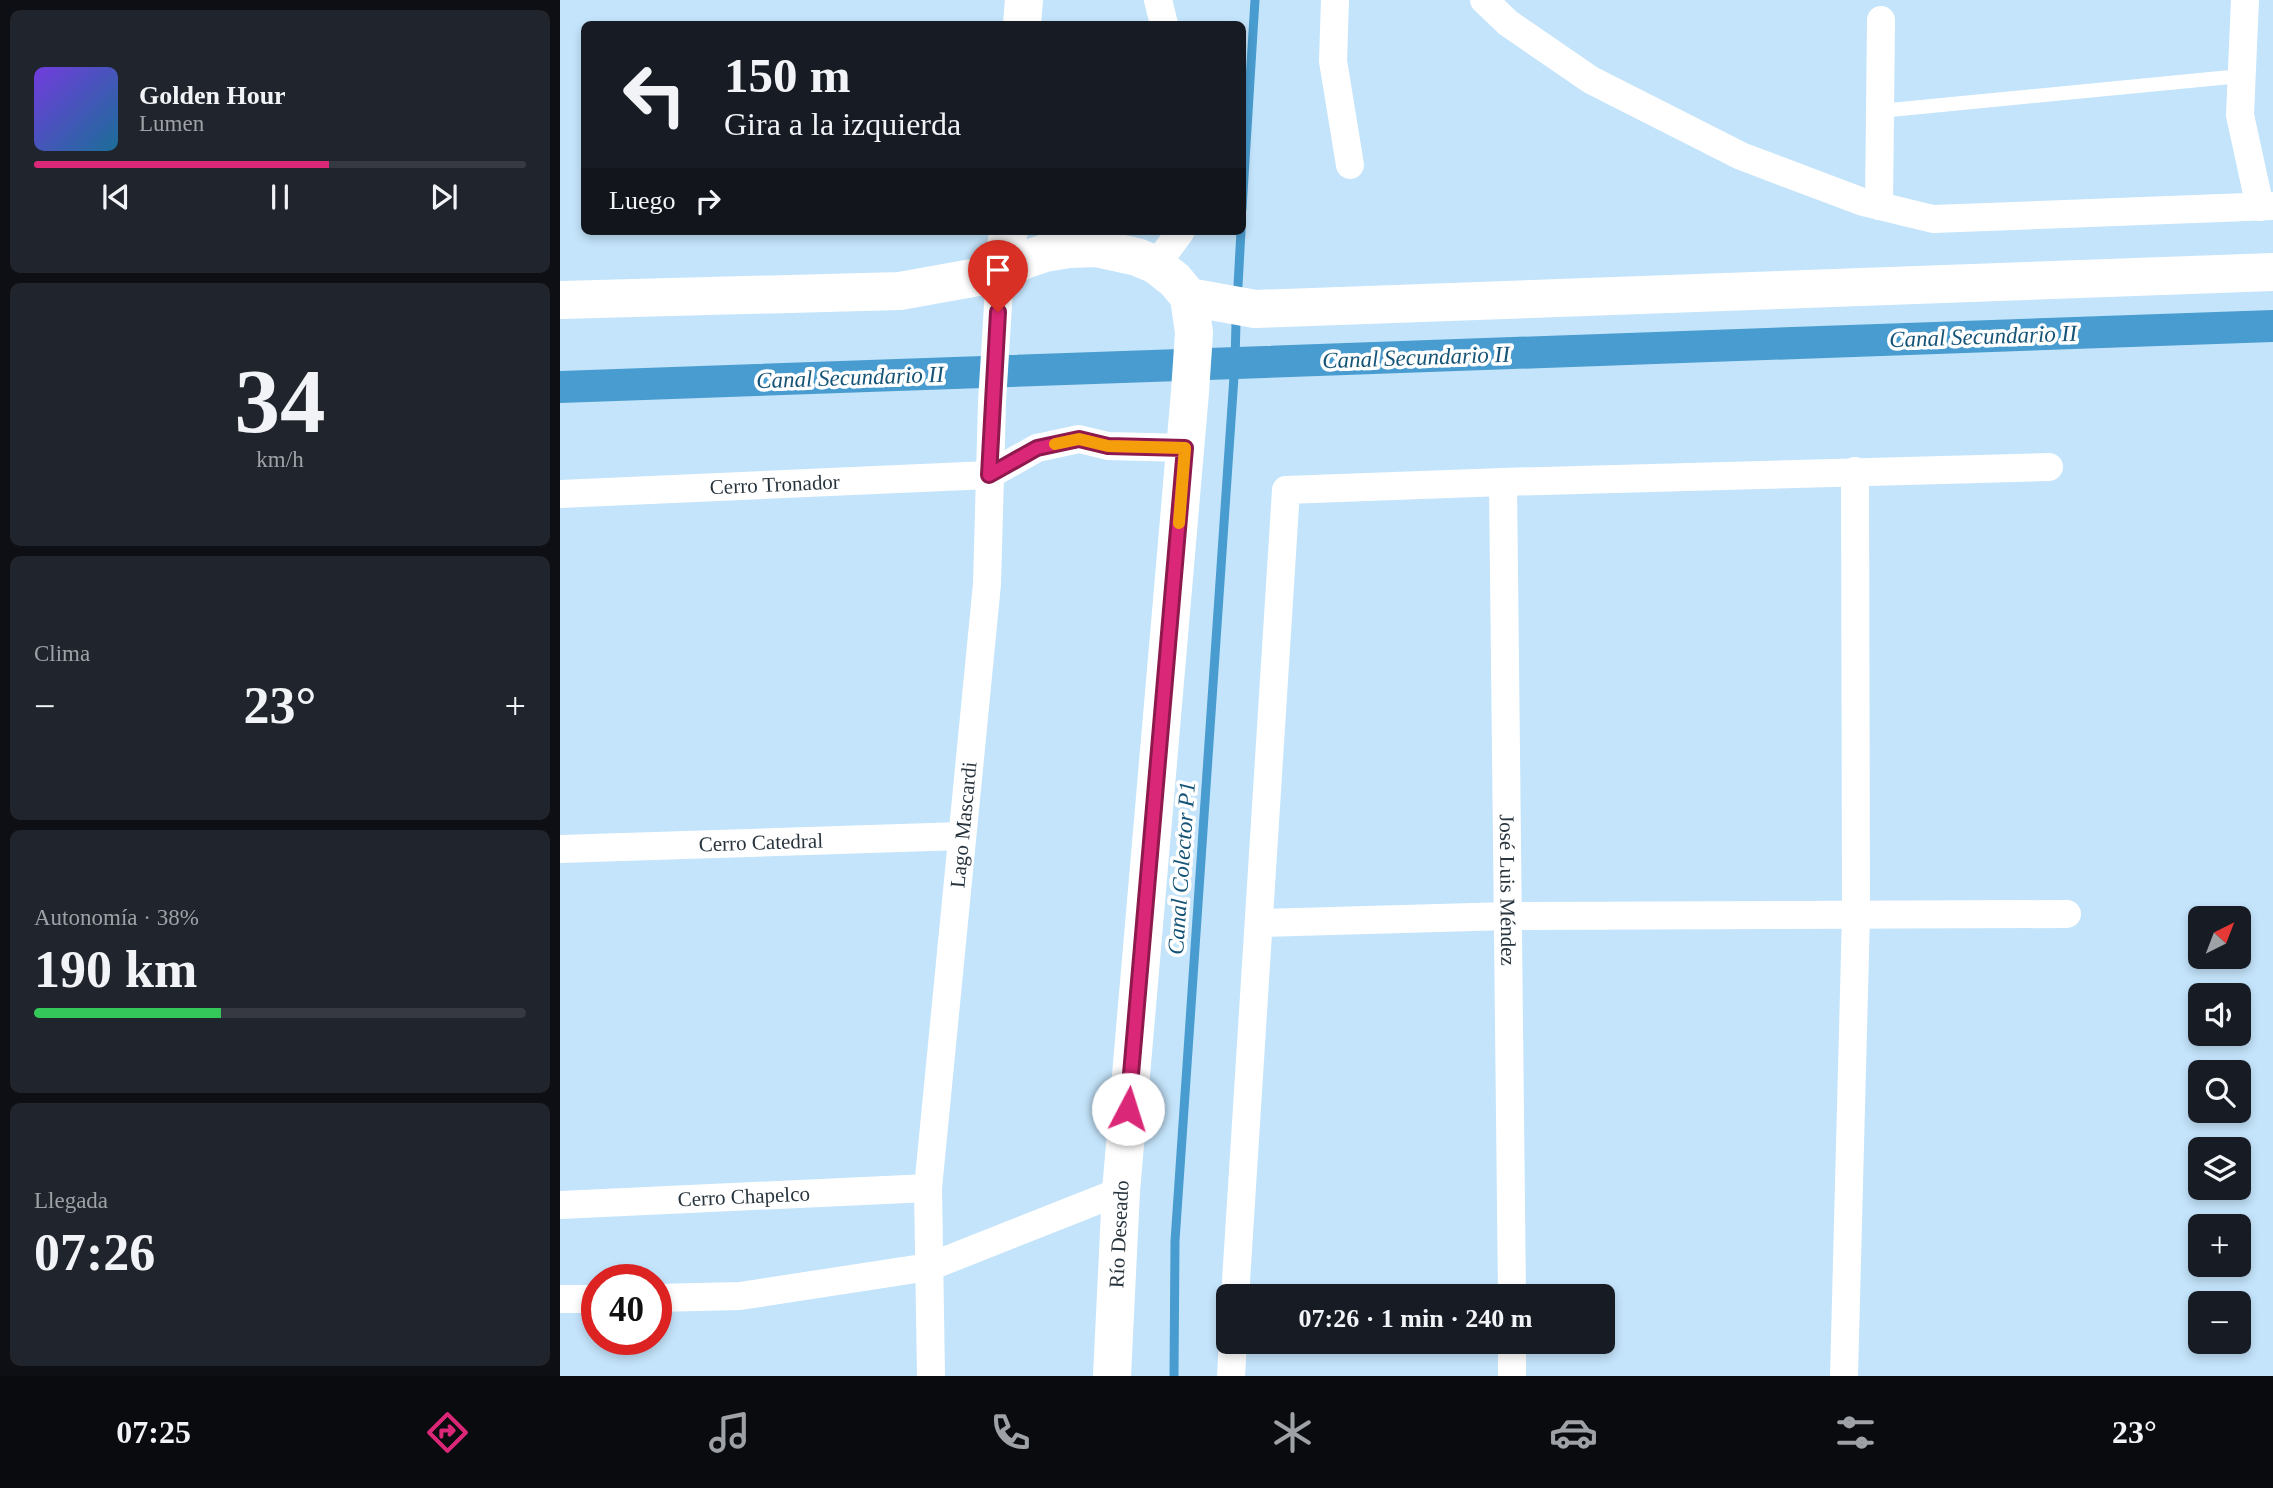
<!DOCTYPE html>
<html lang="es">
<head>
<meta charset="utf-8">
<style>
  :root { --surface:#171b24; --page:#20242c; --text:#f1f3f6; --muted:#9ea1a6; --line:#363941; --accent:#db2777 }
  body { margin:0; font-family:Georgia,serif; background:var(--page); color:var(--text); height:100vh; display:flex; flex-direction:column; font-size:26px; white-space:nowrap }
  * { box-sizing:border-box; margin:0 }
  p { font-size:23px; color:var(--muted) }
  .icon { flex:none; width:38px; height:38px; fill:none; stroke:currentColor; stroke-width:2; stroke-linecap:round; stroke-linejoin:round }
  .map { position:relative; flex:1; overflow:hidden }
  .details { display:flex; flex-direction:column; gap:10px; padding:10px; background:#0d0f14; width:560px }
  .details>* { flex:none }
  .top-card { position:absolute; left:21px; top:21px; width:665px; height:214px; border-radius:10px; box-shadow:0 4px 10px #0003; background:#171b24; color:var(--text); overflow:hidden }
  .needle { width:46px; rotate:42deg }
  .controls { position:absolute; left:1628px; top:906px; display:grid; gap:14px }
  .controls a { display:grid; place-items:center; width:63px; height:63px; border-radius:10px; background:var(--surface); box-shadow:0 4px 10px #0003; font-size:35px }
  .speed { position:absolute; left:21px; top:1264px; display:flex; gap:14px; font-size:35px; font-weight:700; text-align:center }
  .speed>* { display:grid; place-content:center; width:91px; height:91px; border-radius:50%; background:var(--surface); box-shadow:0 4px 10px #0003; line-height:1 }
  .speed .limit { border:10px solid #d22; background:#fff; color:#111 }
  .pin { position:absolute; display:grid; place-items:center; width:60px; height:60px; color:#fff; margin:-72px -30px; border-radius:50% 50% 50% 0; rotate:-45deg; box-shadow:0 0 7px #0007 }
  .pin .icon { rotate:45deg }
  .me { position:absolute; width:77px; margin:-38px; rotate:5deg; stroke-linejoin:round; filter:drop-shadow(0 0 5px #0008) }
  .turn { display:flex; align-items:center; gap:24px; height:147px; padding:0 28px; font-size:32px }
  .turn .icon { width:91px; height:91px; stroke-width:2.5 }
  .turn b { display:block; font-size:49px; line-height:60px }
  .then { display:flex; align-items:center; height:66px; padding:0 28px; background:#0003; gap:14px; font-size:26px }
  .big { font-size:52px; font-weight:700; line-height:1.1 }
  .details .card { flex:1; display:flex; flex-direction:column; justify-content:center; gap:10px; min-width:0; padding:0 24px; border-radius:10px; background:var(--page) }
  .details .dial { align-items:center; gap:0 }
  .dial b { font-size:91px; line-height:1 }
  .song { display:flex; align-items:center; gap:21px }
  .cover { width:84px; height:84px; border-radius:10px; background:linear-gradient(135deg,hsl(260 70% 55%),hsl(200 70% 35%)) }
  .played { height:7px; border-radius:4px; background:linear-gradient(90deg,var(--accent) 60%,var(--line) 60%) }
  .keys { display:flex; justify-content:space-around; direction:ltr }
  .heat { display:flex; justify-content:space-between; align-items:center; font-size:38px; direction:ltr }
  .charge { height:10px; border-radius:5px; background:linear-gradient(90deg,#34c759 38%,var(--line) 0) }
  .trip { position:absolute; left:656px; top:1284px; width:399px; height:70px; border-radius:10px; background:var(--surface); box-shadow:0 4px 10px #0003; font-weight:700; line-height:70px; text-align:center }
  .dock { display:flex; height:112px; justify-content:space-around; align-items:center; background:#090b0e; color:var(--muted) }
  .dock .icon { width:49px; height:49px }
  .dock .current { color:var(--accent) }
  .dock b { font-size:32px; color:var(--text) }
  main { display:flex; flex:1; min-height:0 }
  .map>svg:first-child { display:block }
</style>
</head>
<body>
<main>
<section class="details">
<div class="card">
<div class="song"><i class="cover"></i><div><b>Golden Hour</b><p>Lumen</p></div></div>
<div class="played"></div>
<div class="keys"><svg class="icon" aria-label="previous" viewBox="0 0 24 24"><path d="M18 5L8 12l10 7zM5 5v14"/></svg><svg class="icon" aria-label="pause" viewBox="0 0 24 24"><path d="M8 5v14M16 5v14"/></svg><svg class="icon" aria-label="next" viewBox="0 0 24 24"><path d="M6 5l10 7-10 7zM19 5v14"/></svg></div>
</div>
<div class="card dial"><b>34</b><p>km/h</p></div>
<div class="card"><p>Clima</p>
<div class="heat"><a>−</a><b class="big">23°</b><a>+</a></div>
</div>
<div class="card"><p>Autonomía · 38%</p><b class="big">190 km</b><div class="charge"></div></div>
<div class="card"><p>Llegada</p><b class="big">07:26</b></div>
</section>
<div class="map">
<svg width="1713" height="1376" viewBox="0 0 1713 1376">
  <rect width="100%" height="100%" fill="#c4e4fb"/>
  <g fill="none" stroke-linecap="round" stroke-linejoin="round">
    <path stroke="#499ccf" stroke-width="9" d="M 682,209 L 695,0
      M 678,286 L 681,231
      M 614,1376 L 615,1241 L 675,362 L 676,322"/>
    <path stroke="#499ccf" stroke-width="32" d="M 0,387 L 1713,326"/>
    <path stroke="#fff" stroke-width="14" d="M 1320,111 L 1681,76"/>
    <g stroke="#fff" stroke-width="28">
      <path d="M 598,0 L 604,24"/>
      <path d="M 775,0 L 773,61 L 790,165"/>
      <path d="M 924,0 L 948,23 L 1031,80 L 1181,156 L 1303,202 L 1373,219 L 1713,206"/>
      <path d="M 1685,0 L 1680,115 L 1700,207"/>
      <path d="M 1319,206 L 1321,20"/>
      <path d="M 596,265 L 621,231"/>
      <path id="s1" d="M 943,482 L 952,1297"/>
      <path id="s2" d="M 0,494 L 429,475 L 477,448 L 519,439 L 548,446 L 625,448"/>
      <path id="s3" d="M 0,849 L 402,836"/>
      <path d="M 699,923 L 949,916 L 1507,914"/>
      <path id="s4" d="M 0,1205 L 368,1188"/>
      <path d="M 675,1297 L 726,490 L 943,482 L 1489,467"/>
      <path d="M 96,1298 L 180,1296 L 369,1267 L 561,1191"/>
      <path d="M 0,1299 L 37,1299"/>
      <path d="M 952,1342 L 952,1376"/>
      <path id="s5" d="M 371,1376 L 368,1188 L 427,584 L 432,402 L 440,273"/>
      <path d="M 671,1376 L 673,1342"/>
      <path d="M 1284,1376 L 1296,915 L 1295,471"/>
    </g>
    <g stroke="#fff" stroke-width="38">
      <path d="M 462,24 L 464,0"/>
      <path d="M 440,273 L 449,231"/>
      <path d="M 0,300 L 340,291 L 440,273 L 464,260 L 485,253 L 509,249 L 536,248 L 577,257 L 596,265 L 615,280 L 629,297 L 695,309 L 1713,272"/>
      <path id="s6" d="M 552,1376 L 561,1191 L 630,392 L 634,333 L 629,297"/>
    </g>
  </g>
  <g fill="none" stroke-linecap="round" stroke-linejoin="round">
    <defs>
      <path id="route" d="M 438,312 L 429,475 L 477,448 L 519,439 L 548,446 L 625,448 L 568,1109"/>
    </defs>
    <use href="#route" stroke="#8e194d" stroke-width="18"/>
    <use href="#route" stroke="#db2777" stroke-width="12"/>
    <path stroke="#f59e0b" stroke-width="12" d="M 495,444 L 519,439 L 548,446 L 625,448 L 619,523"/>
  </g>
  <g text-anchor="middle" stroke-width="7" stroke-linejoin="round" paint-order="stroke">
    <g font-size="21" fill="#28343d" stroke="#fff">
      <text dy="7" stroke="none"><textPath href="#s2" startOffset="215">Cerro Tronador</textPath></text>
      <text dy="7" stroke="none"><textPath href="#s5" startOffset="553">Lago Mascardi</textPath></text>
      <text dy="7" stroke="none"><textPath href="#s3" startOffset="201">Cerro Catedral</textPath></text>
      <text dy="7" stroke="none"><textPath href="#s1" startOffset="408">José Luis Méndez</textPath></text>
      <text dy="7" stroke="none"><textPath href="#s4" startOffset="184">Cerro Chapelco</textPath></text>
      <text dy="7" stroke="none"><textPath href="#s6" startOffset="142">Río Deseado</textPath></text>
    </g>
    <g font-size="23" font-style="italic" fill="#155477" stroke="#fff">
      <text transform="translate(1423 336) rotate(-2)" y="8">Canal Secundario II</text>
      <text transform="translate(856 357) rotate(-2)" y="8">Canal Secundario II</text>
      <text transform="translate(290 377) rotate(-2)" y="8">Canal Secundario II</text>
      <text transform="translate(621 868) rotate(-86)" y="8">Canal Colector P1</text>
    </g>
  </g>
</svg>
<div class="controls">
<a><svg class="needle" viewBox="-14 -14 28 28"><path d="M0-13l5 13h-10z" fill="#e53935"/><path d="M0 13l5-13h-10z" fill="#9ea1a6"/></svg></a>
<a><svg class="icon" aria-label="sound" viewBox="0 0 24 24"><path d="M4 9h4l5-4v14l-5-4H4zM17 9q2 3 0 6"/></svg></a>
<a><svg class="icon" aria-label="search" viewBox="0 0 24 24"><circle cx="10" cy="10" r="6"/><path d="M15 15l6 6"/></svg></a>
<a><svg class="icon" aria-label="layers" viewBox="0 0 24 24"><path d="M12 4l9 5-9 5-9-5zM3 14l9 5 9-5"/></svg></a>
<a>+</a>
<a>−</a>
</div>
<div class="speed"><div class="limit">40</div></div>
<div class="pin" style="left:438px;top:312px;background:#d93025"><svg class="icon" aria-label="arrive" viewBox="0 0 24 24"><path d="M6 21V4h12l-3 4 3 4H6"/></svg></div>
<svg class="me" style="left:568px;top:1109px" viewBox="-20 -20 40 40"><circle r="19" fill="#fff"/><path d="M0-13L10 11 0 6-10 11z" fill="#db2777"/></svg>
<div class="trip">07:26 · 1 min · 240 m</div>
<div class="top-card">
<div class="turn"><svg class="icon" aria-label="left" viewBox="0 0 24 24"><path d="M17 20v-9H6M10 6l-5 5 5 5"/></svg><div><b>150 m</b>Gira a la izquierda</div></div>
<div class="then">Luego<svg class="icon" aria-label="right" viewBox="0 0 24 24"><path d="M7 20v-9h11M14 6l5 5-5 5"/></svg></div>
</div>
</div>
</main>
<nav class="dock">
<b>07:25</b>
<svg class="icon current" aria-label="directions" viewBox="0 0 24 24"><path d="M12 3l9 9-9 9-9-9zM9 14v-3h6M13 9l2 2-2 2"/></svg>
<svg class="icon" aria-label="music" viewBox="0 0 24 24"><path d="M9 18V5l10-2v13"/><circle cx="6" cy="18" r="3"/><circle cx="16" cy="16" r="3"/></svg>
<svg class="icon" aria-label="phone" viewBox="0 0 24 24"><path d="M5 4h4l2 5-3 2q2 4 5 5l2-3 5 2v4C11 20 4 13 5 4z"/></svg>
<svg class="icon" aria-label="climate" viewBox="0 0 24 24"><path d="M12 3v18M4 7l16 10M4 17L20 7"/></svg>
<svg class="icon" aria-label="car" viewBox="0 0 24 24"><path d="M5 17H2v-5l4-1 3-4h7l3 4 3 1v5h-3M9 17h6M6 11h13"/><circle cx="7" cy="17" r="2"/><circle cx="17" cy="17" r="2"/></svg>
<svg class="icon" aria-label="filters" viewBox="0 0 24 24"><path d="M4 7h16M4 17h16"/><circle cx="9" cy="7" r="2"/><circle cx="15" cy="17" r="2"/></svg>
<b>23°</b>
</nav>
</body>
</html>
